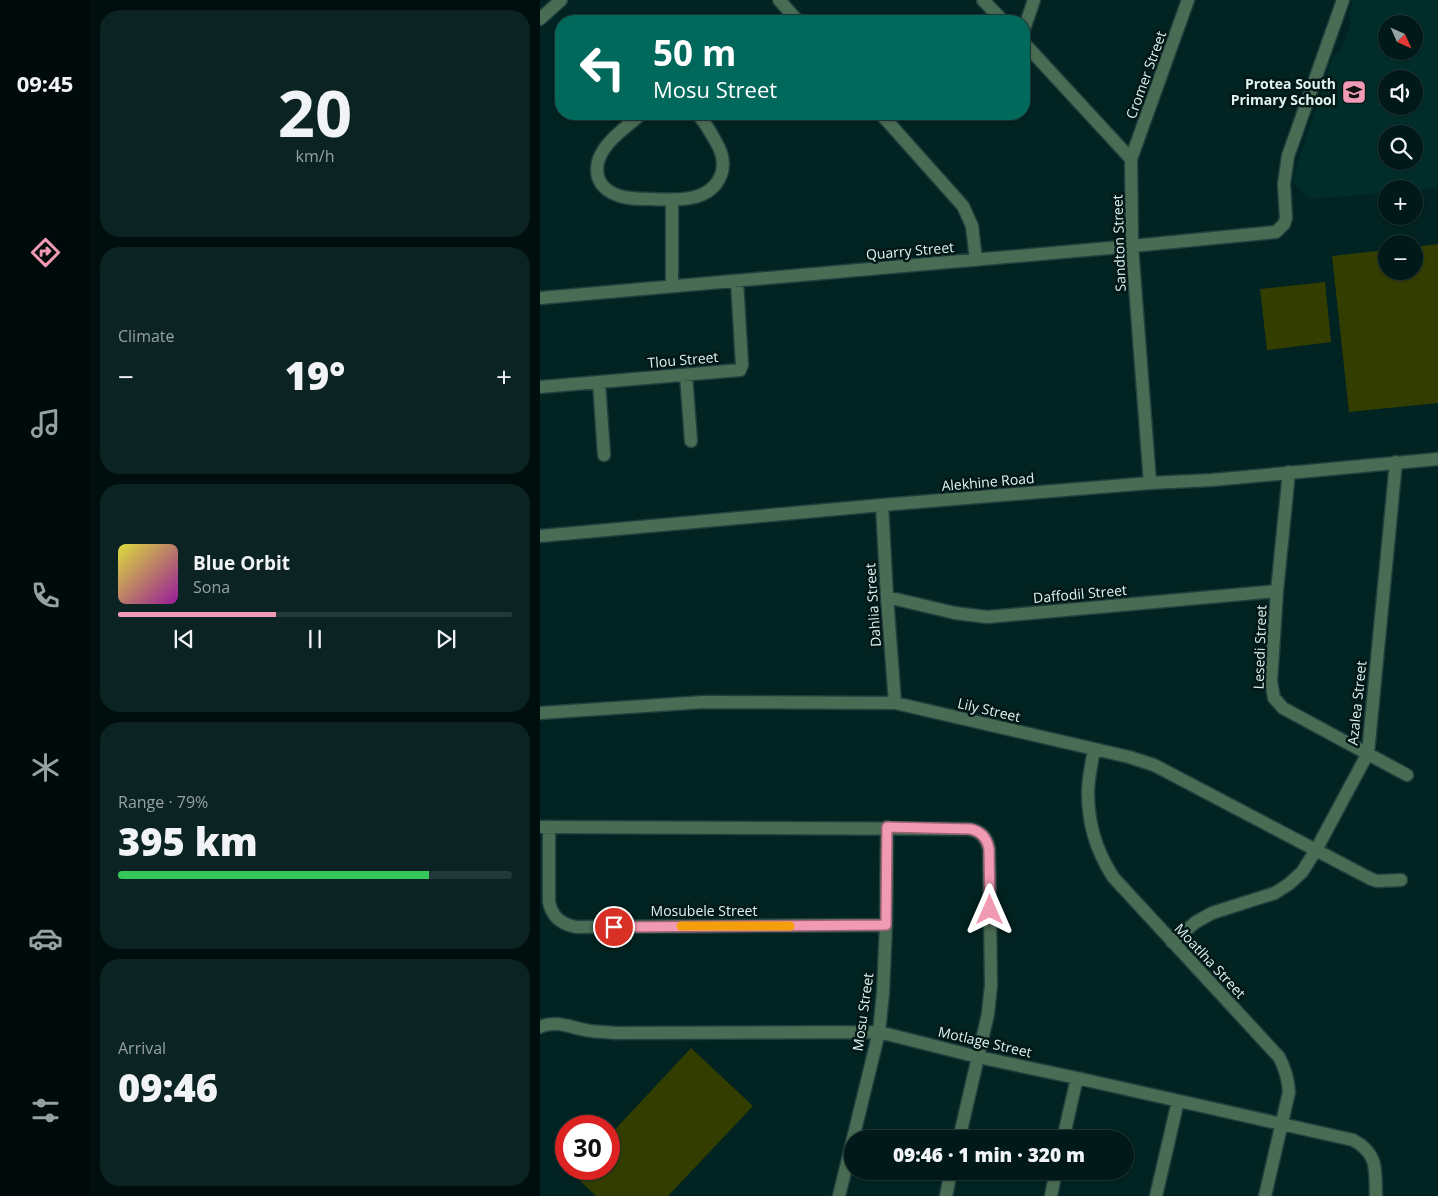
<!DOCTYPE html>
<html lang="en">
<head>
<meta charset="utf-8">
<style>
  :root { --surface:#011a19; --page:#0b2322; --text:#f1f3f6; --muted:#96a1a2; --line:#233838; --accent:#f19ab3 }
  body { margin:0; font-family:"Open Sans",sans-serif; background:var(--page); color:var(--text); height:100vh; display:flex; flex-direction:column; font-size:19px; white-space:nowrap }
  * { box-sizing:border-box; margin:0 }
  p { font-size:16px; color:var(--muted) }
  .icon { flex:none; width:28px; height:28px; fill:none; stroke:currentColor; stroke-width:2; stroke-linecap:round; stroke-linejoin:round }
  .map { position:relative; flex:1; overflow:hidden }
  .drawer { display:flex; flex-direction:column; gap:10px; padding:10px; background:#010e0e; width:450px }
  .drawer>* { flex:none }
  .top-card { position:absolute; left:15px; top:15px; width:475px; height:105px; border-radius:20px; box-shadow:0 1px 4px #0004,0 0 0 1px var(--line); background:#00695c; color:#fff; overflow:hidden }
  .needle { width:32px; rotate:135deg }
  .controls { position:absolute; left:838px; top:15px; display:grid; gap:10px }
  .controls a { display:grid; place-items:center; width:45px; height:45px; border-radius:50%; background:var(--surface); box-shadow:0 1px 4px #0004,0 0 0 1px var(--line); font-size:25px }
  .speed { position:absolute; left:15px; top:1115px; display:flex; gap:10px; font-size:25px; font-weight:700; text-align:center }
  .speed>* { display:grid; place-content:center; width:65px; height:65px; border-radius:50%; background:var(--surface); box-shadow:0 1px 4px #0004,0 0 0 1px var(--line); line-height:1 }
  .speed .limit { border:8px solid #d22; background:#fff; color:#111 }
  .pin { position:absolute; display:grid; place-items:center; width:42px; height:42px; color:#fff; margin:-21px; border:2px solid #fff; border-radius:50%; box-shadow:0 1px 5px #0007 }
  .me { position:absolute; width:55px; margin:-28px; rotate:0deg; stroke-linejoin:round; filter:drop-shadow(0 0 4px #0008) }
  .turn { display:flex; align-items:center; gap:18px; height:105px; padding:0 15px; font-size:22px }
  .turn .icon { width:65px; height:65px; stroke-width:2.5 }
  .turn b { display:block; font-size:35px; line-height:42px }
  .big { font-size:38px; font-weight:800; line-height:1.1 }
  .drawer .widget { flex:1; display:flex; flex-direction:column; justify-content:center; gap:8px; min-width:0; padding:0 18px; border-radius:20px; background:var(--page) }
  .drawer .dial { align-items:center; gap:0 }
  .dial b { font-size:65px; line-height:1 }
  .song { display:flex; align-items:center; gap:15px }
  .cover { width:60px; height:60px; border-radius:8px; background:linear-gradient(135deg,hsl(60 70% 55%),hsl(300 70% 35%)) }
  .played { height:5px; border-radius:2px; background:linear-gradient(90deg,var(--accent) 40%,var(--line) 40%) }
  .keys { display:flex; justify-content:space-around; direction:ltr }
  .heat { display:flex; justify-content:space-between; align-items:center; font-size:28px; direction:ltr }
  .charge { height:8px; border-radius:4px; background:linear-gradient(90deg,#34c759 79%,var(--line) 0) }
  .trip { position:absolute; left:304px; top:1130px; width:290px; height:50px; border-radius:25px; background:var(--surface); box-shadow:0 1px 4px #0004,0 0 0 1px var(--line); font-weight:800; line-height:50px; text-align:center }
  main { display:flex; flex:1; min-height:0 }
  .tab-bar { display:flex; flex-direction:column; width:90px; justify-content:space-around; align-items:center; background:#000a0a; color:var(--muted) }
  .tab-bar .icon { width:35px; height:35px }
  .tab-bar .current { color:var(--accent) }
  .tab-bar b { font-size:22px; color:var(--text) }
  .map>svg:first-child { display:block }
</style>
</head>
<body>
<main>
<nav class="tab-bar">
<b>09:45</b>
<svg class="icon current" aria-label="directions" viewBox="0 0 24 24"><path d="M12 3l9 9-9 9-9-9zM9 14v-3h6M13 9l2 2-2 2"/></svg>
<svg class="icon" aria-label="music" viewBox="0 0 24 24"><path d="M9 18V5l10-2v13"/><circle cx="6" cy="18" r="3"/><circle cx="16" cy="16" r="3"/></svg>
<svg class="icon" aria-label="phone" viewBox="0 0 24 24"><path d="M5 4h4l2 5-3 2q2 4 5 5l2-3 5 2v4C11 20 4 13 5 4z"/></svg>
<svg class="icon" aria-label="climate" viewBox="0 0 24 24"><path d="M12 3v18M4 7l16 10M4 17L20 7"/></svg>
<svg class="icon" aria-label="car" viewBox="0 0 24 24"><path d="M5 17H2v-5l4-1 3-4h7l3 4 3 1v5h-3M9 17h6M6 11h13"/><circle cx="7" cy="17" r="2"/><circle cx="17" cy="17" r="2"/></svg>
<svg class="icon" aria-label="filters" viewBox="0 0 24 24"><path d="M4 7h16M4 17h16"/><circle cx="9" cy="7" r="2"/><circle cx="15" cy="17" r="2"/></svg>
</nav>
<section class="drawer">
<div class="widget dial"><b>20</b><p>km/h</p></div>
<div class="widget"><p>Climate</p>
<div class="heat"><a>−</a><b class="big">19°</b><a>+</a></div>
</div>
<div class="widget">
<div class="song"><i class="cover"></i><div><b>Blue Orbit</b><p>Sona</p></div></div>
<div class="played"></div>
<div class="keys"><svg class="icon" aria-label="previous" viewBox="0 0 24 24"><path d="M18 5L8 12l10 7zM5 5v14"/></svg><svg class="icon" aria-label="pause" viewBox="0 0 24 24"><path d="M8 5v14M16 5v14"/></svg><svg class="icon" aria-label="next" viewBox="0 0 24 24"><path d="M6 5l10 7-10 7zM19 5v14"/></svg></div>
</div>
<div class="widget"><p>Range · 79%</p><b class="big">395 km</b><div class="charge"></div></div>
<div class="widget"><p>Arrival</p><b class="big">09:46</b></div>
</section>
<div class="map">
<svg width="898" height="1196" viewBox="0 0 898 1196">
  <rect width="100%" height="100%" fill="#012321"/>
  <path fill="#002d2a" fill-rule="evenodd" d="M 813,0 L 898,0 L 898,188 L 874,190 L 874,189 L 846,189 L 846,193 L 768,199 L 752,181 L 793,56 L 801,50 L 811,23 L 808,16 ZM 846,24 L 874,24 L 874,51 L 846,51 ZM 846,79 L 874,79 L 874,106 L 846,106 ZM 846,134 L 874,134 L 874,161 L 846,161 Z"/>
  <path fill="#343d00" d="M 898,244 L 898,403 L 809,412 L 792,256 L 846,250 L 846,271 L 874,271 L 874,247 Z
    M 785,282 L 791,342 L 727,350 L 720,289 Z
    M 151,1048 L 213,1106 L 128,1196 L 56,1196 L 33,1174 L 38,1169 L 69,1169 L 69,1136 Z"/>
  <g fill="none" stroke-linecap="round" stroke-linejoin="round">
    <defs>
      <path id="minor" d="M 239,0 L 258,21
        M 443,0 L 463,21
        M 0,19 L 21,0
        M 484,29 L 494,0
        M 484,43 L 591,159
        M 101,114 C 87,127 63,142 58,162 C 56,171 57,180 64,187 C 76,199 95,199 111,199 C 136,200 170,203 181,175 C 185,164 182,152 176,142 C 170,132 165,121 157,114
        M 341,114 L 423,206 L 432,226 L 436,260
        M 132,286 L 132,200
        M 0,298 L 592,246 L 736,232 L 744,224 L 746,218 L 744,184 L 748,156 L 803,0
        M 146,375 L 151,441
        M 59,382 L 64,455
        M 0,387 L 200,370 L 202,365 L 197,281
        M 749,472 L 737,591 L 731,681 L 734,698 L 743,708 L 754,714 L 867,775
        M 610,483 L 592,246 L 591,159 L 648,0
        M 342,505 L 347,597 L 355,703
        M 347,597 L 415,613 L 447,617 L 737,591
        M 0,713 L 164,702 L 355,703 L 589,757 L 614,765 L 831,879 L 837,881 L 861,880
        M 554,749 C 552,763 548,778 548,792 C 548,824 556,850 573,877 L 739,1057 C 745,1068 748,1078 749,1092 L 725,1196
        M 0,827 L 429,829 C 441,831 447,838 449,849 L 451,985 L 448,1014 L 419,1139
        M 9,827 L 9,902 C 12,917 21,924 36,927 L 346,925
        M 632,942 L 656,922 L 672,913 L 735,893 L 749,884 L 762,872 L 776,850 L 828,753 L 856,462
        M 0,1027 C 16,1019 34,1029 51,1031 C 59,1032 67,1032 75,1033 L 339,1032 L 438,1057 L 537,1078 L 813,1140 C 839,1154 835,1170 836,1196
        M 523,1139 L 537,1078
        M 299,1196 L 339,1032 L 343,993 L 346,925 L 347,827
        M 406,1196 L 411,1171
        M 511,1196 L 516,1171
        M 616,1196 L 638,1101"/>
      <path id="tertiary" d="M 0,536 L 342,505 L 610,483 L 672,480 L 898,459"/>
    </defs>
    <use href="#minor" stroke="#20403e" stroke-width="15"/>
    <use href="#tertiary" stroke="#20403e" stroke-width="15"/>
    <use href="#minor" stroke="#496c54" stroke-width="12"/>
    <use href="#tertiary" stroke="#496c54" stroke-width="12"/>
  </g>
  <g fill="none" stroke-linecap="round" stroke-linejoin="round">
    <defs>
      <path id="route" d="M 74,927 L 346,925 L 347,827 L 430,829 C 441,831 447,838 449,849 L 450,910"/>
    </defs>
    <use href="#route" stroke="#9d6474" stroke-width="12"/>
    <use href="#route" stroke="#f19ab3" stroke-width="9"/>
    <path stroke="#f59e0b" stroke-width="9" d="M 141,926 L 250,926"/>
  </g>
  <defs>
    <symbol id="school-square" viewBox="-11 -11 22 22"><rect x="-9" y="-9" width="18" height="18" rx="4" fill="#f19ab3" stroke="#031817"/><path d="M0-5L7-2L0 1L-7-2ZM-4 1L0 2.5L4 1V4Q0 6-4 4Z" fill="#111"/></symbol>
  </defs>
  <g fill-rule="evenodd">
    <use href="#school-square" x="800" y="78" width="28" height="28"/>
  </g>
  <g text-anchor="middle" stroke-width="5" stroke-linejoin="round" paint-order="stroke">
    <g font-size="14" fill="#ddf4f1" stroke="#031817">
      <text transform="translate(606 75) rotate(-70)" y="5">Cromer Street</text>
      <text transform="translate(579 243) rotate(-92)" y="5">Sandton Street</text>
      <text transform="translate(370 251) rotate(-5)" y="5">Quarry Street</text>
      <text transform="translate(143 360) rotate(-5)" y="5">Tlou Street</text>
      <text transform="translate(448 482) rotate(-5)" y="5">Alekhine Road</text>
      <text transform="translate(540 594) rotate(-5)" y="5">Daffodil Street</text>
      <text transform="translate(333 605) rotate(-94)" y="5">Dahlia Street</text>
      <text transform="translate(720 647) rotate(-88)" y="5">Lesedi Street</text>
      <text transform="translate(817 703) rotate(-84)" y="5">Azalea Street</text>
      <text transform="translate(449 710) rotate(13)" y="5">Lily Street</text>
      <text x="164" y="916">Mosubele Street</text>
      <text transform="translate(670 961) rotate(47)" y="5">Moatlha Street</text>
      <text transform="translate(323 1012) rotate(-82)" y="5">Mosu Street</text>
      <text transform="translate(445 1042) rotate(13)" y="5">Motlage Street</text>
    </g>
    <g font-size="14" font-weight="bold" fill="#ddf4f1" stroke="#031817" text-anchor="end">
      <text x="796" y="89">Protea South<tspan x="796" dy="16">Primary School</tspan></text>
    </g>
  </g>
</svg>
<div class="controls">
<a><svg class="needle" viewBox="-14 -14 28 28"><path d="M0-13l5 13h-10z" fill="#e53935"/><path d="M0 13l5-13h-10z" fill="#96a1a2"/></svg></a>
<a><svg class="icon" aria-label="sound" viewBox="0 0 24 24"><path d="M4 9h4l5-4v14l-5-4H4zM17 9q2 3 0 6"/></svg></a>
<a><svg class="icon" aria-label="search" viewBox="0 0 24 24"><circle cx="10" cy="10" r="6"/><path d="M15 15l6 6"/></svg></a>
<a>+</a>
<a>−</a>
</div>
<div class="speed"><div class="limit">30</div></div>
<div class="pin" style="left:74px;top:927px;background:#d93025"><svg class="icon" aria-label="arrive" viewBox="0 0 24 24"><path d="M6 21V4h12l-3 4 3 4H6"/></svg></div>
<svg class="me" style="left:450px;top:910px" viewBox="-20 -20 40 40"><path d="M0-17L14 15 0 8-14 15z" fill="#f19ab3" stroke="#fff" stroke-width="4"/></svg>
<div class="trip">09:46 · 1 min · 320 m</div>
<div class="top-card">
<div class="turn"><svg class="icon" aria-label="left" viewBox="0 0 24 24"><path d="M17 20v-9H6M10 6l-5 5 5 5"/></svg><div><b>50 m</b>Mosu Street</div></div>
</div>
</div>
</main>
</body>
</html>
